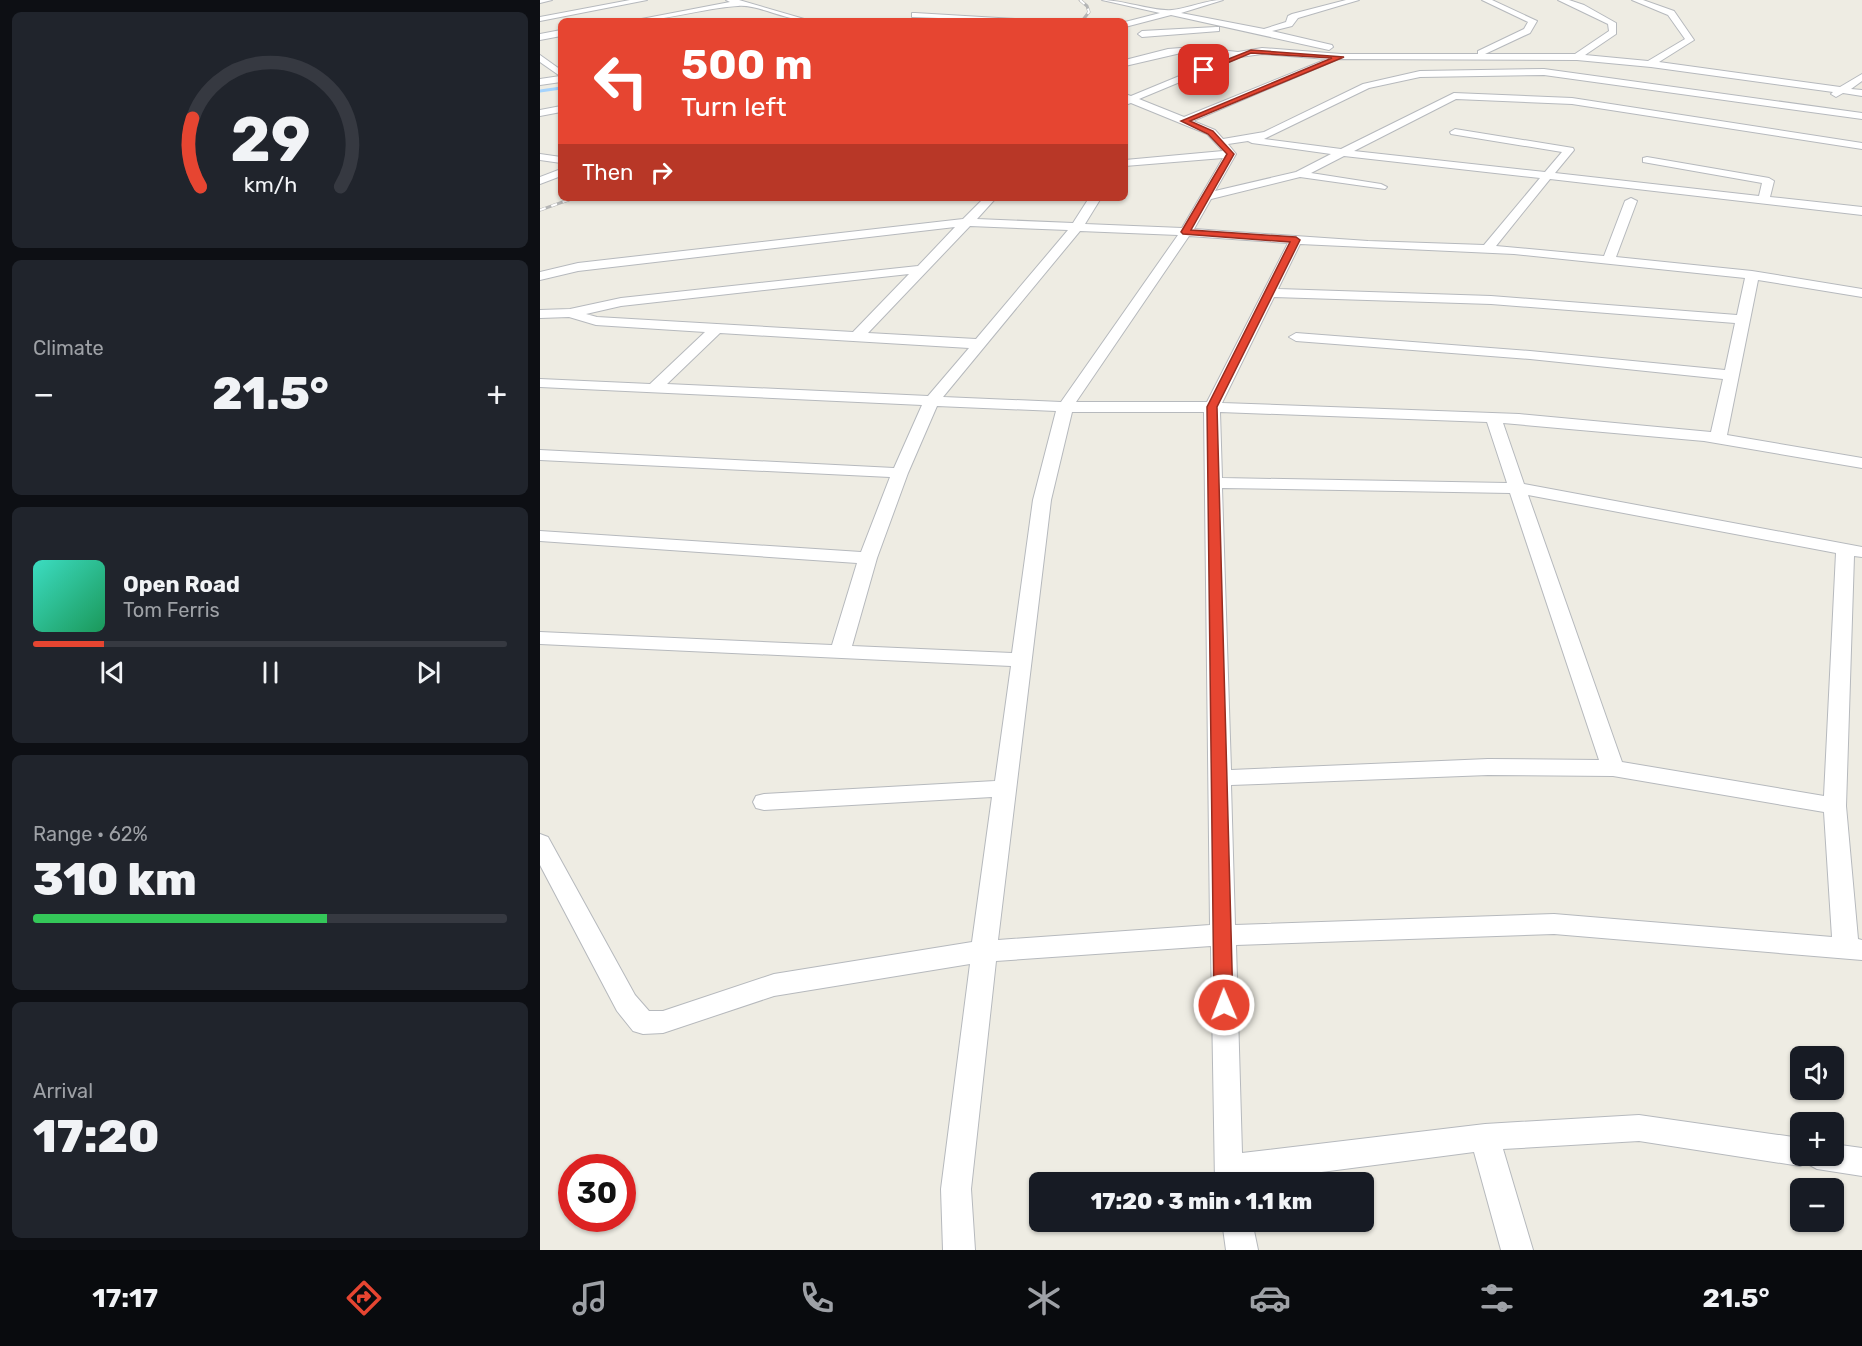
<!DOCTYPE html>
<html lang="en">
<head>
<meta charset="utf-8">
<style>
  :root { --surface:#171b24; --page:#20242c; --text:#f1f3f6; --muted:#9ea1a6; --line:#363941; --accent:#e64531 }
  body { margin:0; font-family:Rubik,sans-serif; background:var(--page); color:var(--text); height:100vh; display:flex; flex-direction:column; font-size:22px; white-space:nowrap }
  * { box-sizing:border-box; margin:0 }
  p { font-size:20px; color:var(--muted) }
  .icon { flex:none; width:33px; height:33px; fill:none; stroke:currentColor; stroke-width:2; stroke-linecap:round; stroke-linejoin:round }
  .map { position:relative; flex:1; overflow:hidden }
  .panel { display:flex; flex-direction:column; gap:12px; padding:12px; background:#0d0f14; width:540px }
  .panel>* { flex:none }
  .top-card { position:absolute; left:18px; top:18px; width:570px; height:183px; border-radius:9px; box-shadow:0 2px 4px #0004; background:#e64531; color:#fff; overflow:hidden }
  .buttons { position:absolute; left:1250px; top:1046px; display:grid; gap:12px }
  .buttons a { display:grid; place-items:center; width:54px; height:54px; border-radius:9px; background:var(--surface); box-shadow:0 2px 4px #0004; font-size:30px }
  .speed { position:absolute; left:18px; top:1154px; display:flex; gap:12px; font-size:30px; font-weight:700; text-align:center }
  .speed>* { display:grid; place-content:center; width:78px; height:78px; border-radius:50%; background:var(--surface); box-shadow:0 2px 4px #0004; line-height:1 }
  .speed .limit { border:9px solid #d22; background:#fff; color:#111 }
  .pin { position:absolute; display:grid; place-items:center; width:51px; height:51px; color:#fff; margin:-26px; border-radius:12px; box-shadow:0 3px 9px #0006 }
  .me { position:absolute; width:66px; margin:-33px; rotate:359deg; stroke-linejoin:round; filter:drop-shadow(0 0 4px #0008) }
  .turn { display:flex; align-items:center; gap:21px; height:126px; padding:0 24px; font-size:27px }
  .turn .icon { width:78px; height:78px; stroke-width:2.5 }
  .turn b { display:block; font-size:42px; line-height:51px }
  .then { display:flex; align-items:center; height:57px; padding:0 24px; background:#0003; gap:12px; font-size:22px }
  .big { font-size:45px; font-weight:800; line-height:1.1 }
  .panel .card { flex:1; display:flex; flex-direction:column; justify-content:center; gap:9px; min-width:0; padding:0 21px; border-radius:9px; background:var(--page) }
  .panel .dial { align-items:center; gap:0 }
  .dial svg { height:156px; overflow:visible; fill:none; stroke:var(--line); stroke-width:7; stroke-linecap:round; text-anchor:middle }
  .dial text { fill:var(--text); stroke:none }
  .song { display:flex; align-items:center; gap:18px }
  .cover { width:72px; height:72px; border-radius:9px; background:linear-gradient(135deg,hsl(170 70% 55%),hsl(150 70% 35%)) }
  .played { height:6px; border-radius:3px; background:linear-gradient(90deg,var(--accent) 15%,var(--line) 15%) }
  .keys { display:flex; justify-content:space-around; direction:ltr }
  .heat { display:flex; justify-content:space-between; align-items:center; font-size:33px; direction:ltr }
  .charge { height:9px; border-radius:4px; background:linear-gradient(90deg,#34c759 62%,var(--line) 0) }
  .trip { position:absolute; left:489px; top:1172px; width:345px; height:60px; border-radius:9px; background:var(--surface); box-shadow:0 2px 4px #0004; font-weight:800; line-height:60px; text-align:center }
  .tabs { display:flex; height:96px; justify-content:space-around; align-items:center; background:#090b0e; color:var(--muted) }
  .tabs .icon { width:42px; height:42px }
  .tabs .selected { color:var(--accent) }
  .tabs b { font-size:27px; color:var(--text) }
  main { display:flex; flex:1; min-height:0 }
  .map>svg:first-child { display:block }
</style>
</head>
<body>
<main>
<section class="panel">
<div class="card dial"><svg viewBox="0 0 100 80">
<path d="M14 69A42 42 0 1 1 86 69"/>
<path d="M14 69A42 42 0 0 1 10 34" stroke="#e64531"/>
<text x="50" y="56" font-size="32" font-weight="700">29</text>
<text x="50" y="72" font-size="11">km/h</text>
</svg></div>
<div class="card"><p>Climate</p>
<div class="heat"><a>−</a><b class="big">21.5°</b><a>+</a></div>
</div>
<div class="card">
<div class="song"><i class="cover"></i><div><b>Open Road</b><p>Tom Ferris</p></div></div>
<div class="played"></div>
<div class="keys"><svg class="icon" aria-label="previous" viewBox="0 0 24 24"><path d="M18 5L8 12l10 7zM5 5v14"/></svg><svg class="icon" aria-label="pause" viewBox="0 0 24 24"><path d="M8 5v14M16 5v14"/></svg><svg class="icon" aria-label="next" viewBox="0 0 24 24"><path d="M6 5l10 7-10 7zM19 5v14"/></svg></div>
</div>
<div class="card"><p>Range · 62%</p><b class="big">310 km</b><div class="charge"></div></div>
<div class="card"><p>Arrival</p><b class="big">17:20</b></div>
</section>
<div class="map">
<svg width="1322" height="1250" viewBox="0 0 1322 1250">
  <rect width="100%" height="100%" fill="#eeece3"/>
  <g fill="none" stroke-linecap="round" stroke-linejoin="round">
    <path stroke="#a4d3fd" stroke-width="3" d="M 0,91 L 21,88"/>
    <defs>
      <path id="minor" d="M 0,0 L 12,0 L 0,3 Z
        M 90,0 L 107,0 L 0,21 L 0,17 Z
        M 186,0 L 199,0 L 271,21 C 247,21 217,4 198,6 C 162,8 127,21 91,21 L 190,2 Z
        M 562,0 C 583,0 615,12 632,10 C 650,8 665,0 683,0 L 641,13 L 724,29 L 746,22 L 748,16 L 752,14 L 806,0 L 819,0 L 758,18 L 752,26 L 732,31 L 792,45 L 793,47 L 789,50 L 631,15 L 585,27 L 585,22 L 620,13 Z
        M 942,0 L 952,0 L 997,21 L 990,33 L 945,54 L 1035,54 L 1069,31 L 1068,24 L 1018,0 L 1029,0 L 1044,5 L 1076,23 L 1076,34 L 1045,55 L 1108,61 L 1145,39 L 1128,15 L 1092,0 L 1103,0 L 1134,11 L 1154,40 L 1119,62 L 1300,87 L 1322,74 L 1322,81 L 1311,89 L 1322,90 L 1322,96 L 1303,93 L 1296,97 L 1291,94 L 1293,92 L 1111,67 L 1037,60 L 798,59 L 653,121 L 675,130 L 683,139 L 724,132 L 823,84 L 880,71 L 1004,69 L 1322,113 L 1322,119 L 1004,75 L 880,77 L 829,88 L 724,139 L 801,149 L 914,93 L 1032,98 L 1322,143 L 1322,149 L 1032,104 L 916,99 L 814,151 L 1005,172 L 1022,152 L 911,134 L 910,132 L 915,129 L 1033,148 L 1034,150 L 1015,173 L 1219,196 L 1222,183 L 1103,162 L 1103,158 L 1107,157 L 1229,178 L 1234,181 L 1230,197 L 1322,207 L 1322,215 L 1010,179 L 956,246 L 1064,256 L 1085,201 L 1091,198 L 1097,201 L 1076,257 L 1212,271 L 1322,289 L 1322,297 L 1218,280 L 1187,435 L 1322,458 L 1322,468 L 1164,441 L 963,423 L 984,484 L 1322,547 L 1322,557 L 1314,556 L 1306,806 L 1318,939 L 1322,940 L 1322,960 L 1014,934 L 696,945 L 702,1153 L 945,1124 L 1099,1115 L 1260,1138 L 1260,1155 L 1293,1155 L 1293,1144 L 1322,1148 L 1322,1176 L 1277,1169 L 1266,1163 L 1260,1166 L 1099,1141 L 963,1149 L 993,1250 L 961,1250 L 934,1152 L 705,1182 L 675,1182 L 671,946 L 456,961 L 431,1189 L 435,1250 L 403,1250 L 401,1189 L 430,964 L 234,996 L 123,1033 L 103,1034 L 93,1031 L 77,1011 L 0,865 L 0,834 L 8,837 L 95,995 L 109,1011 L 123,1011 L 234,974 L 432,942 L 452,797 L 224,810 L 216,808 L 213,802 L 216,796 L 224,794 L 455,781 L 471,666 L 0,644 L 0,632 L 292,645 L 317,563 L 0,541 L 0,531 L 321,552 L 350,477 L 0,460 L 0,450 L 354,468 L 382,405 L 0,387 L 0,379 L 110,384 L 165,332 L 56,325 L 29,317 L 0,318 L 0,310 L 30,309 L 81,298 L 378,266 L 415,227 L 38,271 L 0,280 L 0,272 L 38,263 L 423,219 L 444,198 L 456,198 L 437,219 L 533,223 L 549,198 L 561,198 L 545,224 L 642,228 L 683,158 L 585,166 L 585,160 L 683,151 L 667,134 L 591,103 L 585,105 L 585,94 L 591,96 L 688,56 L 641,53 L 585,66 L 585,60 L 628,49 L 653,47 L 698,52 L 722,48 L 801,54 L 938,54 L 938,51 L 984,29 L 988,22 ZM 722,54 L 787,59 L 644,117 L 599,99 L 700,57 ZM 708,141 L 712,143 L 791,154 L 756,172 L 675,191 L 696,154 L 688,144 ZM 804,156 L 1000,178 L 944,245 L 828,241 L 654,229 L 671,199 L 760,177 L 845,189 L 847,187 L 841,184 L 771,173 ZM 430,226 L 528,230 L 436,339 L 328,333 ZM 540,231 L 638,235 L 521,402 L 403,397 ZM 649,236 L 748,243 L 667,402 L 536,402 ZM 760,244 L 974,254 L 1205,278 L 1197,315 L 951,296 L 738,289 ZM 369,274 L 313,332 L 57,317 L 46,314 L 81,306 ZM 734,297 L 951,304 L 1195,323 L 1185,370 L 990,351 L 756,333 L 749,337 L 756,341 L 990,359 L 1183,379 L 1171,432 L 979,414 L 682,403 ZM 180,333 L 429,348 L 388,396 L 127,384 ZM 397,406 L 516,411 L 493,500 L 472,653 L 312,646 L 337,558 L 368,473 ZM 532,412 L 664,412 L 670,925 L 458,940 L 511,500 ZM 680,412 L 947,422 L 967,483 L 682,478 ZM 682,488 L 970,493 L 1059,760 L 948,759 L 691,770 ZM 988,495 L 1296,553 L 1284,796 L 1082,762 ZM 948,775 L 1073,776 L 1284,812 L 1292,937 L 1014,914 L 695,925 L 691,785 Z
        M 375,13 L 475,19 L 479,21 L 372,17 L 372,13 Z
        M 676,27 L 679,27 L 679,31 L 602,37 L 598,34 L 602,31 Z
        M 21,30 L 21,36 L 0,40 L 0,34 Z
        M 0,55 L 21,70 L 21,82 L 0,85 L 0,79 L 20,76 L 0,62 Z
        M 21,106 L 21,112 L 0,116 L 0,110 Z
        M 0,154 L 21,157 L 21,163 L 0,160 Z
        M 21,169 L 21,176 L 0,184 L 0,177 Z
        M 682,1221 L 712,1221 L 718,1250 L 686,1250 Z"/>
    </defs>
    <use href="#minor" stroke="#b6b9bd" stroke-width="2"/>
    <use href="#minor" fill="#fff" fill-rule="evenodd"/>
    <defs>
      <path id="rail" d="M 540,0 L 547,6 L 549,12 L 542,21
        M 0,210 L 34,198"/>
    </defs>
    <use href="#rail" stroke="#b4b5b5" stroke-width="3"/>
    <use href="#rail" stroke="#fff" stroke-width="2" stroke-dasharray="6" stroke-linecap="butt"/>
  </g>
  <path fill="#e64531" stroke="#962d20" stroke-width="1.5" d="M 711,50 L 804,57 L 650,121 L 673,131 L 694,154 L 651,230 L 756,237 L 760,240 L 677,407 L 693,1005 L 690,1011 L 684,1013 L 677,1011 L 674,1005 L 667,407 L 750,242 L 643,234 L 641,232 L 687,154 L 668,134 L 641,121 L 792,58 L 711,53 L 666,72 L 661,70 Z"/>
</svg>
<div class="buttons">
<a><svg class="icon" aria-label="sound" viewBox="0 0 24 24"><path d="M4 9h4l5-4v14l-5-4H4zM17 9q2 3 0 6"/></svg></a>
<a>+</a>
<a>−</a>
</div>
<div class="speed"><div class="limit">30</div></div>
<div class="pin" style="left:664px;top:70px;background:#d93025"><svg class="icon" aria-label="arrive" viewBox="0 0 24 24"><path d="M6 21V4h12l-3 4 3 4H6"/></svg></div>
<svg class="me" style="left:684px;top:1005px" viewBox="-20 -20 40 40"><circle r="17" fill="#e64531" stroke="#fff" stroke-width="3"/><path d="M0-11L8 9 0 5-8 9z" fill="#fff"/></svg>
<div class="trip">17:20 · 3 min · 1.1 km</div>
<div class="top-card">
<div class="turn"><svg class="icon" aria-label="left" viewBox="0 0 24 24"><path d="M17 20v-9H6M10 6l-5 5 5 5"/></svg><div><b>500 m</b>Turn left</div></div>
<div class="then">Then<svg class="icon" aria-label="right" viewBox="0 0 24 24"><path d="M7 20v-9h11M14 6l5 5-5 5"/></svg></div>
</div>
</div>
</main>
<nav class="tabs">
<b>17:17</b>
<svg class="icon selected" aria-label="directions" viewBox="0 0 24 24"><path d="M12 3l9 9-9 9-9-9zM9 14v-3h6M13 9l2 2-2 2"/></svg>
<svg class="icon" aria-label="music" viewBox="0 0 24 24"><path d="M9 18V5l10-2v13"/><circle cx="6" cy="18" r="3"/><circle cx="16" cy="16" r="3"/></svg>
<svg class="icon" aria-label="phone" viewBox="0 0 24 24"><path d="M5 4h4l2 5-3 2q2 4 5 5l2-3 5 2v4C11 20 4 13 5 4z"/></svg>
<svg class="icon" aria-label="climate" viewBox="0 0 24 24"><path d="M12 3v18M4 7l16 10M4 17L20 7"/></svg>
<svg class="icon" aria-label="car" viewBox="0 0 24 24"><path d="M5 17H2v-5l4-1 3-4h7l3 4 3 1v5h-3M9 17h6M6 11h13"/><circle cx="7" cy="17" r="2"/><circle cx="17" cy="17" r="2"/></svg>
<svg class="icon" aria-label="filters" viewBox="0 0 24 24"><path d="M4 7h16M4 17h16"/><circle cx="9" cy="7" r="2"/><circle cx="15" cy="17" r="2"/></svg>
<b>21.5°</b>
</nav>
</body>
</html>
